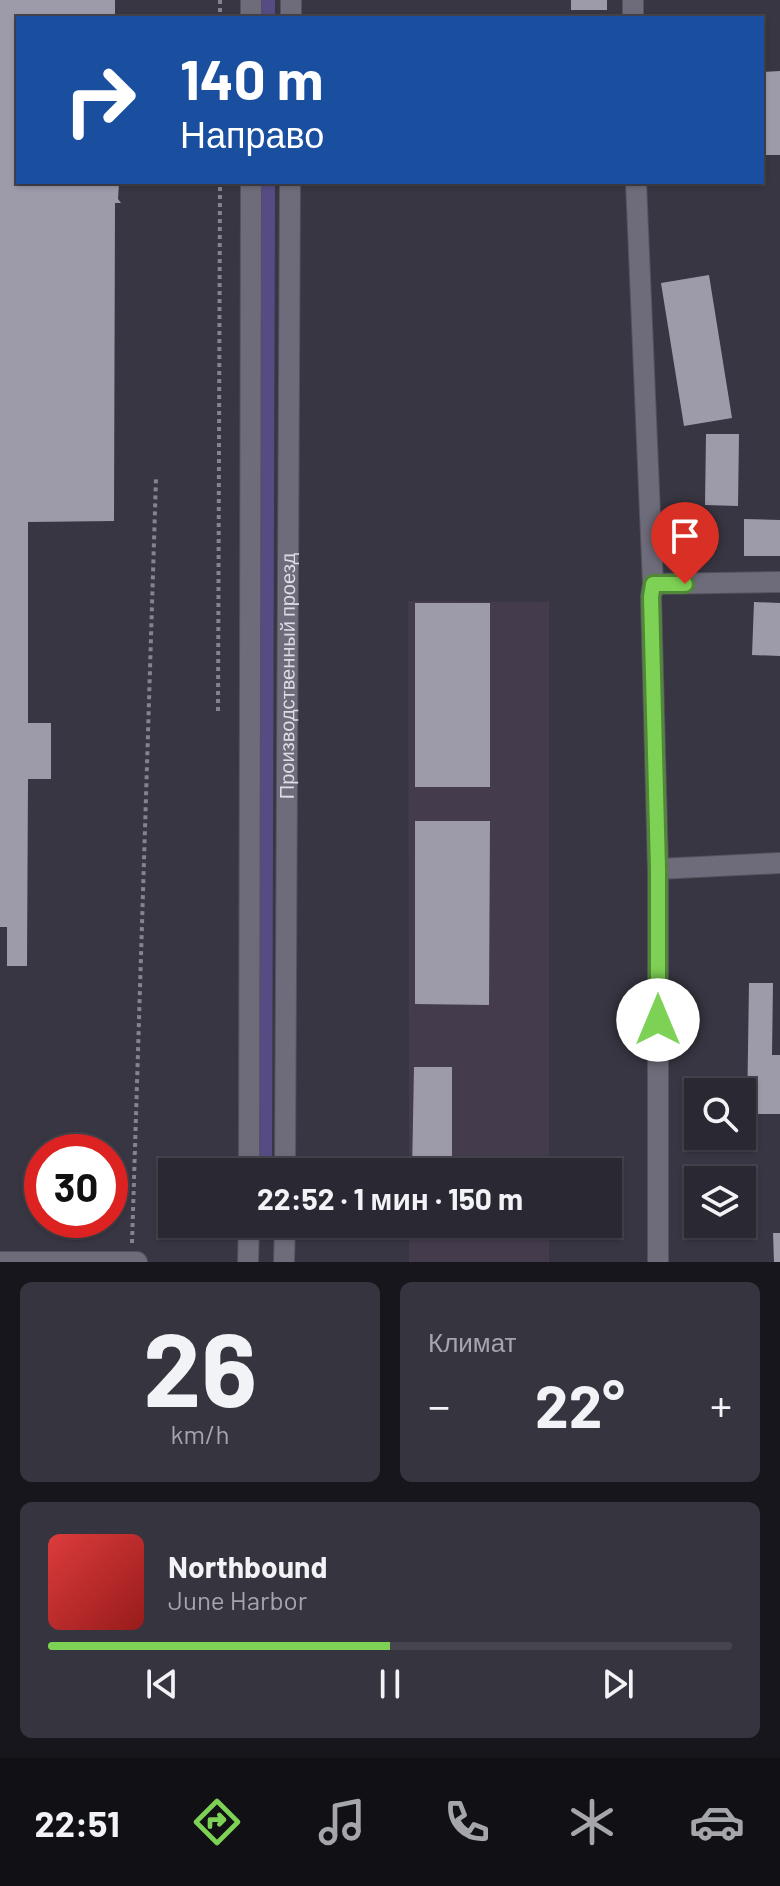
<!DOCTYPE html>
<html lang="ru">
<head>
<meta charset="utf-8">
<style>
  :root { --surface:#2a2832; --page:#36343e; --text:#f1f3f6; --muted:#a5a6ac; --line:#46444d; --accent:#7dd154 }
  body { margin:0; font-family:Barlow,sans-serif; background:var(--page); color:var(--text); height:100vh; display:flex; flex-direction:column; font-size:30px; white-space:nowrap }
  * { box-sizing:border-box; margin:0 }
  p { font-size:26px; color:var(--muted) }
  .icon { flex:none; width:44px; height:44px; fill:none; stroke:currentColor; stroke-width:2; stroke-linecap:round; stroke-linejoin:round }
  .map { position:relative; height:1262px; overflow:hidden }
  .side { display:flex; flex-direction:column; gap:20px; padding:20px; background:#17161c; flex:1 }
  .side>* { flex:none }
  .top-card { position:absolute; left:16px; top:16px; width:748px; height:168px; border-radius:0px; box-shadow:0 2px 6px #0004,0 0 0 2px var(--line); background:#1a4fa0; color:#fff; overflow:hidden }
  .buttons { position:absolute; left:684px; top:1078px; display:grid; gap:16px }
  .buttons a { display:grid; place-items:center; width:72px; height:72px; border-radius:0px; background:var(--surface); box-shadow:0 2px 6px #0004,0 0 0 2px var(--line); font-size:40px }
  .speed { position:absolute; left:24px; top:1134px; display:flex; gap:16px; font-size:40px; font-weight:700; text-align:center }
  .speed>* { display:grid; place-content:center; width:104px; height:104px; border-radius:50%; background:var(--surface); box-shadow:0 2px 6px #0004,0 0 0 2px var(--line); line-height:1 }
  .speed .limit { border:12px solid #d22; background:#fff; color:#111 }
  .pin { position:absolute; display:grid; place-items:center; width:68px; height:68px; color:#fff; margin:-82px -34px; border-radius:50% 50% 50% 0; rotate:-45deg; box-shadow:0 0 8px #0007 }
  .pin .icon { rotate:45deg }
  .me { position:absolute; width:88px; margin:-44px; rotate:0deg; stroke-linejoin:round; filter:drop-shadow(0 0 6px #0008) }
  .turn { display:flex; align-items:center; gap:28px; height:168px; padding:0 32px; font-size:36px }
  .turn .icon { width:104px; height:104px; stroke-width:2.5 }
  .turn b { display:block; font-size:56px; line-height:68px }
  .big { font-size:60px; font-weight:700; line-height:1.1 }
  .side .widget { flex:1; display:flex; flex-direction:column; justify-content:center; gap:12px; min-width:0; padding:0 28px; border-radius:12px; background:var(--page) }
  .side .dial { align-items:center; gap:0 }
  .dial b { font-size:104px; line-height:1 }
  .song { display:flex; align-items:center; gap:24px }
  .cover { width:96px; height:96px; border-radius:12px; background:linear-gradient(135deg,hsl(0 70% 55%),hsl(0 70% 35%)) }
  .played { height:8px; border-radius:4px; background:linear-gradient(90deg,var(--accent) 50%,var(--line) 50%) }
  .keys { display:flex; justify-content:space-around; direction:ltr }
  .heat { display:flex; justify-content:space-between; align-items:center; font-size:44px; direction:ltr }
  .side .tiles { flex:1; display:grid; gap:20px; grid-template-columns:1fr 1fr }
  .widget:last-child { grid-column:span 2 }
  .trip { position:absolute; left:158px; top:1158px; width:464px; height:80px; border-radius:0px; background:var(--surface); box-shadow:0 2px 6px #0004,0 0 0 2px var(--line); font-weight:700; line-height:80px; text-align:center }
  .tab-bar { display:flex; height:128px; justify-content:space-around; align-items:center; background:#111014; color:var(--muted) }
  .tab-bar .icon { width:56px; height:56px }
  .tab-bar .active { color:var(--accent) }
  .tab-bar b { font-size:36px; color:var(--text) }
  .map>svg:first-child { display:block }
</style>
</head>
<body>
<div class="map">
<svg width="780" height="1262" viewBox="0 0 780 1262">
  <rect width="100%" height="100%" fill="#383642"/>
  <path fill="#443b4c" d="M 408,601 L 549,602 L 549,1172 L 409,1172 Z
    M 409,1224 L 549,1224 L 549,1262 L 409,1262 Z"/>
  <path fill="#574b84" d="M 260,0 L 275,0 L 275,18 L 260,18 Z
    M 259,182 L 275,182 L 272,1168 L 256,1168 Z"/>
  <path fill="#9d9baa" d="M 0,0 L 115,0 L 115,18 L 18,18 L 18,182 L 115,182 L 119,183 L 118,199 L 121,203 L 115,203 L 114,521 L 28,522 L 28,723 L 51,723 L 51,779 L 28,779 L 27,966 L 7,966 L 7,927 L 0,927 Z
    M 571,0 L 607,0 L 607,10 L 571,10 Z
    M 780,71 L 780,155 L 764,155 L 762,72 Z
    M 709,275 L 732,418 L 684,426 L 661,283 Z
    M 706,434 L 739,434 L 738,506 L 705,505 Z
    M 744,519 L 780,520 L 780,556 L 744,556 Z
    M 754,602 L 780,603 L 780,656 L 752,655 Z
    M 415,603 L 490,603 L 490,787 L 415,787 Z
    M 415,821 L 490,821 L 489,1005 L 415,1004 Z
    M 749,983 L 773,983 L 772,1055 L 780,1055 L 780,1114 L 747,1114 Z
    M 414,1067 L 452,1067 L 452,1172 L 412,1172 Z
    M 412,1224 L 452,1224 L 452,1232 L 412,1232 Z
    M 773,1233 L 780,1233 L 780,1262 L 774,1262 Z"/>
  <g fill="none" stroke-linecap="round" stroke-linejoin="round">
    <defs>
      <g id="minor">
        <path d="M 633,0 L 633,18"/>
        <path d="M 251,18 L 251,0"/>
        <path d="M 291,18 L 291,0"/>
        <path d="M 636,182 L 653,584 L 651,597 L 658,869 L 658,1262"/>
        <path d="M 653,584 L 780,582"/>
        <path d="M 658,869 L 780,863"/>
        <path d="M 249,1172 L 251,182"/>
        <path id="s1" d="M 285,1172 L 290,182"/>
        <path d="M 0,1262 L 137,1262"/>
        <path d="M 248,1262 L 249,1224"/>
        <path d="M 284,1262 L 285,1224"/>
      </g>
    </defs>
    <use href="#minor" stroke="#54525d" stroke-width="22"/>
    <path stroke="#85838d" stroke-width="4" stroke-dasharray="4 4" stroke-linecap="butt" d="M 220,0 L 220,18
      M 218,711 L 220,182
      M 132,1243 L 156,478"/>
    <use href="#minor" stroke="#6e6c7a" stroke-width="20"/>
  </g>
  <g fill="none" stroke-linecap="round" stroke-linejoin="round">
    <defs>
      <path id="route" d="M 658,1020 L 658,869 L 651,597 L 653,584 L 685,584"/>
    </defs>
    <use href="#route" stroke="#518837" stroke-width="20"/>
    <use href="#route" stroke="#7dd154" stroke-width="14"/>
  </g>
  <g text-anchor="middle" stroke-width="8" stroke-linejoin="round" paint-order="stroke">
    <g font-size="20" fill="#dddce4" stroke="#383642">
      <text dy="7" stroke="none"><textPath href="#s1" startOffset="496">Производственный проезд</textPath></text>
    </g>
  </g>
</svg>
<div class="buttons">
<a><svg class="icon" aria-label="search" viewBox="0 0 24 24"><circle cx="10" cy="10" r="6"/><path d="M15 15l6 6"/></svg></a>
<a><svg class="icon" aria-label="layers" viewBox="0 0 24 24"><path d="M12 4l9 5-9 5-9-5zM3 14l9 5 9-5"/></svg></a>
</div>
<div class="speed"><div class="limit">30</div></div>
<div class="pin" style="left:685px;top:584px;background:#d93025"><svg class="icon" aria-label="arrive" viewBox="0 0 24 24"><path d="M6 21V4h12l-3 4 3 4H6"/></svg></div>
<svg class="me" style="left:658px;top:1020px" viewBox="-20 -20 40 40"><circle r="19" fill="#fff"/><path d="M0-13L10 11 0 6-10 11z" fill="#7dd154"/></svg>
<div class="trip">22:52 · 1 мин · 150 m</div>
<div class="top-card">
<div class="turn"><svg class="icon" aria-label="right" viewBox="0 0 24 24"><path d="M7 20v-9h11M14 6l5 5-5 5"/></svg><div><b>140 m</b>Направо</div></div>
</div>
</div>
<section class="side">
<div class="tiles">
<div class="widget dial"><b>26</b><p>km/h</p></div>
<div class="widget"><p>Климат</p>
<div class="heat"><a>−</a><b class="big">22°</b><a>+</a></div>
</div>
<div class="widget">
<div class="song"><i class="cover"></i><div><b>Northbound</b><p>June Harbor</p></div></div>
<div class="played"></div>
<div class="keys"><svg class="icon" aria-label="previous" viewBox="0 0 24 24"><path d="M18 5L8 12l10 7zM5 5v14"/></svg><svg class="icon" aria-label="pause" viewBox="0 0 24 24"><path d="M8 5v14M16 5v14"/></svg><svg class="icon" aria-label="next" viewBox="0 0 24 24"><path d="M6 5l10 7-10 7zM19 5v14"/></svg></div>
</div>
</div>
</section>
<nav class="tab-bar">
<b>22:51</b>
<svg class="icon active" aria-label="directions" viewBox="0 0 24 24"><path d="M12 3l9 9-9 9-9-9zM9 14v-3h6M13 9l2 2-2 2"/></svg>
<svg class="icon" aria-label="music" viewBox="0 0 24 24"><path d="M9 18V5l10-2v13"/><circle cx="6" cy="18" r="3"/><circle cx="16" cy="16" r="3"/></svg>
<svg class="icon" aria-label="phone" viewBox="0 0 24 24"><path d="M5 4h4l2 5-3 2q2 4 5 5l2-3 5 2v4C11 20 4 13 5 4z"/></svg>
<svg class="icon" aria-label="climate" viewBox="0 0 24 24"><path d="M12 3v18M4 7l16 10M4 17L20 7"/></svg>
<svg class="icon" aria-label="car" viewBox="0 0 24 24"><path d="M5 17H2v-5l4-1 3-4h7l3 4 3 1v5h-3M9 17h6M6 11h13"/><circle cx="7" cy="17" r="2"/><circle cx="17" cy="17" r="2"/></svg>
</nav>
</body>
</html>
